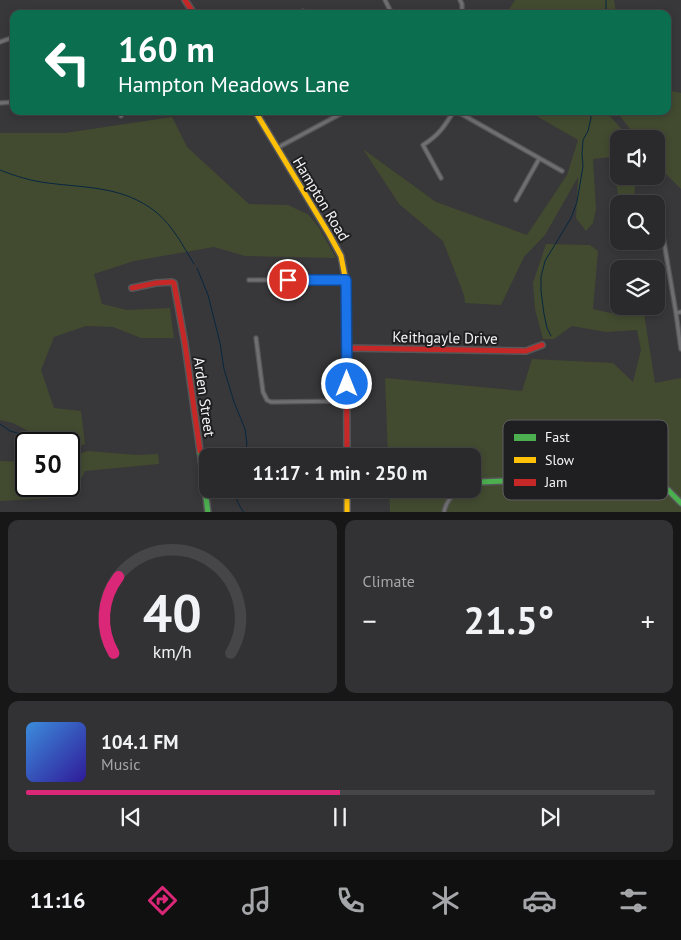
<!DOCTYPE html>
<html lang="en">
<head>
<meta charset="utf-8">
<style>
  :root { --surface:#2a292b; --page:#323133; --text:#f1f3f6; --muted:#a5a6a9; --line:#464547; --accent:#db2777 }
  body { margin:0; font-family:"PT Sans",sans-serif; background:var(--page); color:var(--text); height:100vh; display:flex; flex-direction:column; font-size:19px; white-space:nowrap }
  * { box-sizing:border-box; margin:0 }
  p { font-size:16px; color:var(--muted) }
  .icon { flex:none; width:28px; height:28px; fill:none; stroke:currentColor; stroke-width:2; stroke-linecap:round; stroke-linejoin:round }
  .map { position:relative; height:512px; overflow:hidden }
  .drawer { display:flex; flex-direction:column; gap:8px; padding:8px; background:#171718; flex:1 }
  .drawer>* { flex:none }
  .guide { position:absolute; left:10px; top:10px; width:661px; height:105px; border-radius:10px; box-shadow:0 2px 8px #0003,0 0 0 1px var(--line); background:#0b6e4f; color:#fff; overflow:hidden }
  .buttons { position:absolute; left:610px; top:130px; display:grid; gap:10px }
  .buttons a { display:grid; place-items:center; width:55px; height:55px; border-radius:10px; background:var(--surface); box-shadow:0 2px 8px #0003,0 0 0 1px var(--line); font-size:25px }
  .speed { position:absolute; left:15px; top:432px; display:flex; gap:10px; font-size:25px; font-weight:700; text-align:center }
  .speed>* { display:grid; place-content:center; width:65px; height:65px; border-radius:50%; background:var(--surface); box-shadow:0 2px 8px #0003,0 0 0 1px var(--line); line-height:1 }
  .speed .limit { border:2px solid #111; border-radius:8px; background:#fff; color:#111 }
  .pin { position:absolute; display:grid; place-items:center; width:42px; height:42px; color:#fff; margin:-21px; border:2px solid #fff; border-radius:50%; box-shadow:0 1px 5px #0007 }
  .me { position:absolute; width:55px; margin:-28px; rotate:0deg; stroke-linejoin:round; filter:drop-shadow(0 0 4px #0008) }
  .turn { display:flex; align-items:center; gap:18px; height:105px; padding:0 25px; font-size:22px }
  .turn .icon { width:65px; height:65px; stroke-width:2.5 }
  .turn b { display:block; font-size:35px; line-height:42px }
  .big { font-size:38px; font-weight:700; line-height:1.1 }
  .drawer .tile { flex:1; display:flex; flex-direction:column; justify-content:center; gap:8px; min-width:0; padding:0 18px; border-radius:10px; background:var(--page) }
  .drawer .dial { align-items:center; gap:0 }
  .dial svg { height:130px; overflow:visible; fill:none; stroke:var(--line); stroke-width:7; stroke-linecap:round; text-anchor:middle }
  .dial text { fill:var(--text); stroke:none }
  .song { display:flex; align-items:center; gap:15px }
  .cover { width:60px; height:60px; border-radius:8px; background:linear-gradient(135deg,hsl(210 70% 55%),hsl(250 70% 35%)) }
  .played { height:5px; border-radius:2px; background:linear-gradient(90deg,var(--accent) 50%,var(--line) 50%) }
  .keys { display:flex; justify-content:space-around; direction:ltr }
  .heat { display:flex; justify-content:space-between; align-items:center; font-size:28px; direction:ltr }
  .drawer .tiles { flex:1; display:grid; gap:8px; grid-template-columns:1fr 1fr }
  .tile:last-child { grid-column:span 2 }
  .trip { position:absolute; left:199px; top:448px; width:282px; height:50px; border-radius:10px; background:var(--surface); box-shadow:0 2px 8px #0003,0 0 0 1px var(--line); font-weight:700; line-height:50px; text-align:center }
  .menu { display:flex; height:80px; justify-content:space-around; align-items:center; background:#111011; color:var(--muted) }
  .menu .icon { width:35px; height:35px }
  .menu .active { color:var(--accent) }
  .menu b { font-size:22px; color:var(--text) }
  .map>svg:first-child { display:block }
</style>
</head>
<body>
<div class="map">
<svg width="681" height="513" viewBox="0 0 681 513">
  <rect width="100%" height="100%" fill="#383739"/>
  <path fill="#424b30" d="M 515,0 L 614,0 L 616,14 L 506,14 Z
    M 668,90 L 681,93 L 681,189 L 656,164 L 656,139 L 638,139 L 616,111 L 668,111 Z
    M 528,111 L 605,111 L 630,138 L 619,139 L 619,176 L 636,176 L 634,198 L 627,204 L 620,204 L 611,157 L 593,159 L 596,209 L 593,223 L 586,231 L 576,218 L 578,177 L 545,235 L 524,257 L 501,305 L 465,303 L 464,295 L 443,241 L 399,204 L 363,149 L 436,202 L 527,235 L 567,175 L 578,140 Z
    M 172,117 L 187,147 L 249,204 L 288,205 L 309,215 L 319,228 L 336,258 L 245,256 L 214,247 L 134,261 L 94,274 L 102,304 L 127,310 L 170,308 L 174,338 L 141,338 L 113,327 L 86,326 L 54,337 L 41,370 L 54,408 L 81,411 L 85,444 L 69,450 L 69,444 L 53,444 L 13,423 L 0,420 L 0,133 L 65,133 Z
    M 546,244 L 590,245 L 598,251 L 593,309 C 613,314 623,317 643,307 L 655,383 L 681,378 L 681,512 L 390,512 L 389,489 L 472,489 L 472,456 L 388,456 L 385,378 L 522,391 L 532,359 L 613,363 L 633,382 L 641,350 L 637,330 L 606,332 L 572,326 L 554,339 L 543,339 L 535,309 L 533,283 Z
    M 88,451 L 137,455 L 158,454 L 159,464 L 85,471 L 72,497 L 0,501 L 0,461 L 26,462 L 26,486 L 69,486 L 69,457 Z"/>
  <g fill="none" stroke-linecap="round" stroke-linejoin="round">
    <path stroke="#062740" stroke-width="1" d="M 606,0 L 606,14
      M 0,170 C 15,176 31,181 48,183 C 86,188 123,186 156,212 C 173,226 183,246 194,264
      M 197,268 L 208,295 L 220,343 L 224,369 L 234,402 L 245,429 L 247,444 L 243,456
      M 551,336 L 547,328 L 544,314 L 541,291 L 541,277 L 545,261 L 571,218 L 577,202 L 583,166 L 582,154 L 583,140 L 588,131 L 591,118 L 591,111
      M 0,424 L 10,431 L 29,436
      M 235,489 C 235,499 239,505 244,513"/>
    <defs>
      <path id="street" d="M 385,0 L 392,14
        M 460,0 L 462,4 L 462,14
        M 303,11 L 304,14
        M 0,42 L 14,37
        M 0,103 L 14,102
        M 119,111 L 121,116
        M 456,111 L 562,171
        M 277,148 L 346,111
        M 441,178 L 423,145 C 439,135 444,127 454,111
        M 516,200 L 539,159
        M 662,230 L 676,313 L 681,312
        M 249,280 L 346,280
        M 676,313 L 681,349
        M 256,338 L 263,392 L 267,400 L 271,402 L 347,401
        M 444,513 C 445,502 452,495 460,489"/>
      <path id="fast" d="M 200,451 L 208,513
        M 472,484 L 480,482 L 504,481 L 651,484 L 668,490 L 681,503"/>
      <path id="slow" d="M 255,111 L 329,234 L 341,256 L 346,282
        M 347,489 L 347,513"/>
      <path id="jam" d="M 185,0 L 194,14
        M 346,282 L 347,456
        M 132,288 L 156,283 L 172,282 L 174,283 L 185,344 L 200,451
        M 347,348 L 526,351 L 542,345"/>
    </defs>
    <use href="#street" stroke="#575658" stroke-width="5.5"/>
    <use href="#fast" stroke="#575658" stroke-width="8"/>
    <use href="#slow" stroke="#575658" stroke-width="8"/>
    <use href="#jam" stroke="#575658" stroke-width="8"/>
    <use href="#street" stroke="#6f6e70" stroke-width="3"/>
    <use href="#fast" stroke="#4caf50" stroke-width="5"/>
    <use href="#slow" stroke="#ffc107" stroke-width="5"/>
    <use href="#jam" stroke="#c62828" stroke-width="5"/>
  </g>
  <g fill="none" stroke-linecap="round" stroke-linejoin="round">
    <defs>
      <path id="route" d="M 288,280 L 346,280 L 347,384"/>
    </defs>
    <use href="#route" stroke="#114b97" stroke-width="12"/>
    <use href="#route" stroke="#1a73e8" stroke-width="9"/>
  </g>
  <g text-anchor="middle" stroke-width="4" stroke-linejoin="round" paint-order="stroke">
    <g font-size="15" fill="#f5f4f6" stroke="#1f1e20">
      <text transform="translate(321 199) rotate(59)" y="5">Hampton Road</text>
      <text transform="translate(445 338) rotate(1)" y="5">Keithgayle Drive</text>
      <text transform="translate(204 397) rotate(82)" y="5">Arden Street</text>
    </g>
  </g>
  <rect x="503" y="420" width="165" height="80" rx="8" fill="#1f1e20" stroke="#5f5e60" stroke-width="1"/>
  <rect x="514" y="434" width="22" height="7" fill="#4caf50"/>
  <rect x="514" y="457" width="22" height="6" fill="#ffc107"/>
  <rect x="514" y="479" width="22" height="7" fill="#c62828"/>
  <g font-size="14" fill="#f5f4f6">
    <text x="545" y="442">Fast</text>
    <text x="545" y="465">Slow</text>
    <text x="545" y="487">Jam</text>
  </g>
</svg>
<div class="buttons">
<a><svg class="icon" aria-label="sound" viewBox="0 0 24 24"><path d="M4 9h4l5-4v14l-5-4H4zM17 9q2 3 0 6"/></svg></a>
<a><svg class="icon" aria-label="search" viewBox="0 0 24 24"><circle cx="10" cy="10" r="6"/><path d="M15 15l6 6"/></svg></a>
<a><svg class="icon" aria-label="layers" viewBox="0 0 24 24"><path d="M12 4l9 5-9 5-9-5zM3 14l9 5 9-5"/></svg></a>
</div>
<div class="speed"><div class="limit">50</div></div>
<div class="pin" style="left:288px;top:280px;background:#d93025"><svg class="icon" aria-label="arrive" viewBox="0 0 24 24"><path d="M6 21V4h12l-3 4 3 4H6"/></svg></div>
<svg class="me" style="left:347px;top:384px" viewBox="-20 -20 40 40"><circle r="17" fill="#1a73e8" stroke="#fff" stroke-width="3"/><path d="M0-11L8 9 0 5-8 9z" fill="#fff"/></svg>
<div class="trip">11:17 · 1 min · 250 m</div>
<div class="guide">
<div class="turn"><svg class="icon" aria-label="left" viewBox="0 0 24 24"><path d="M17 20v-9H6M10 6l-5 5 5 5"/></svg><div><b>160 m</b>Hampton Meadows Lane</div></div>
</div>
</div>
<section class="drawer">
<div class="tiles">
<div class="tile dial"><svg viewBox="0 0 100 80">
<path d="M14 69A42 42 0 1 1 86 69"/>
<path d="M14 69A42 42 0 0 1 17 22" stroke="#db2777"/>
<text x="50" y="56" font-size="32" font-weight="700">40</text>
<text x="50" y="72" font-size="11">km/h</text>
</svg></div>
<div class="tile"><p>Climate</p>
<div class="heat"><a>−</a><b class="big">21.5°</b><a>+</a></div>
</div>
<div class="tile">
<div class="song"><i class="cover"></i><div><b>104.1 FM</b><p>Music</p></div></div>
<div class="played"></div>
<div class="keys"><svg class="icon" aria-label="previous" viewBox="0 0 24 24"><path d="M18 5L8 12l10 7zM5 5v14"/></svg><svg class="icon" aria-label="pause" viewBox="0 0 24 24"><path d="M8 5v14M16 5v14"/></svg><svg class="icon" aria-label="next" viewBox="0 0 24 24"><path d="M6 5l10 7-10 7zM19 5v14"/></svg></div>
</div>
</div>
</section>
<nav class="menu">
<b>11:16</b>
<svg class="icon active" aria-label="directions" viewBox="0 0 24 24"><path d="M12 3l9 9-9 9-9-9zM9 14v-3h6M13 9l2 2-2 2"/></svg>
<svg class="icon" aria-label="music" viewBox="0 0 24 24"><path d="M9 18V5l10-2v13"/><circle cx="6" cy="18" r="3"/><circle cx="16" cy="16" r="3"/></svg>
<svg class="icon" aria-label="phone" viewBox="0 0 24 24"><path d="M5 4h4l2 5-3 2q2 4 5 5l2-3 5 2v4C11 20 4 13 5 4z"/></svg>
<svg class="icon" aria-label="climate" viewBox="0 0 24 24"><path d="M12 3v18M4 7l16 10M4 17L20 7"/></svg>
<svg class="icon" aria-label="car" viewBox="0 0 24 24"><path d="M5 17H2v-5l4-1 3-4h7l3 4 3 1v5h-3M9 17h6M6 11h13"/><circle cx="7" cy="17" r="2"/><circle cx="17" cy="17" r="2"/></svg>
<svg class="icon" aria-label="filters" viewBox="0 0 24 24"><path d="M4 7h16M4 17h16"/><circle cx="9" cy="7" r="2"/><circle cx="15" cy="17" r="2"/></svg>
</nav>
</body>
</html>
